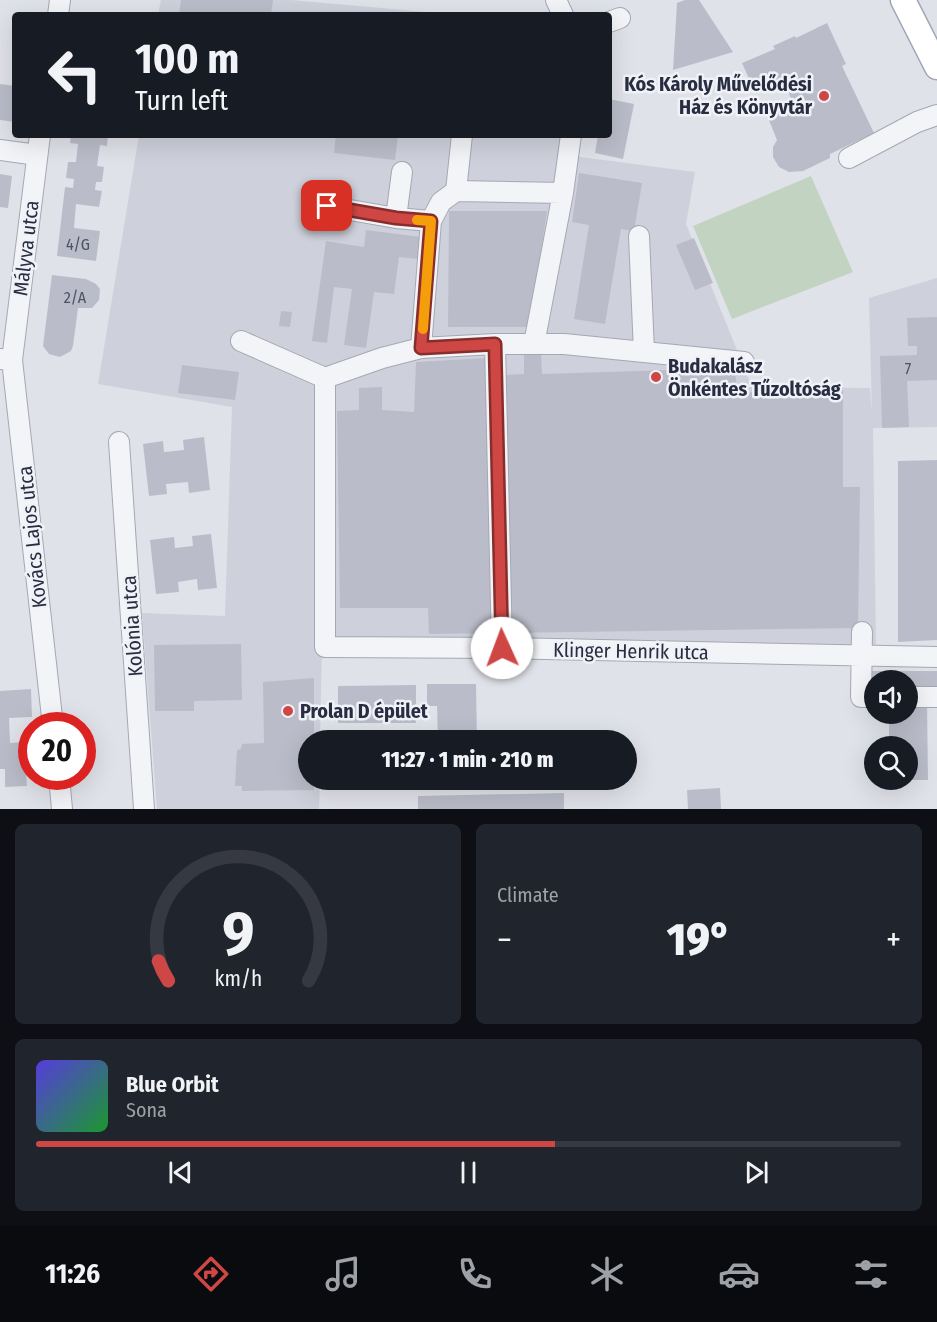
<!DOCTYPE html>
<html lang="en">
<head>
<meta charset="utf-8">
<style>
  :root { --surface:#171b24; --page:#20242c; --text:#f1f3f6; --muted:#9ea1a6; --line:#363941; --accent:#cf4744 }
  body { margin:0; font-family:"Fira Sans Condensed",sans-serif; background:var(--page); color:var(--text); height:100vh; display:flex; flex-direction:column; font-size:22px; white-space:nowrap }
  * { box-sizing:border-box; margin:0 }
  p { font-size:20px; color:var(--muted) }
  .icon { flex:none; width:33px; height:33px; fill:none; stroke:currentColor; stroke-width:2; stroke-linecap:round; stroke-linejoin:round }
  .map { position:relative; height:809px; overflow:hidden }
  .drawer { display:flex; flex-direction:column; gap:15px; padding:15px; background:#0d0f14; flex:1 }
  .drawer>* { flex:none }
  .guide { position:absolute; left:12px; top:12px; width:600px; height:126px; border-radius:6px; box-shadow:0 6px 24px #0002; background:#171b24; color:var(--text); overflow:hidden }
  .tools { position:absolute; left:864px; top:670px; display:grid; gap:12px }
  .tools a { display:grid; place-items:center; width:54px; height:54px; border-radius:50%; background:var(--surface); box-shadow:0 6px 24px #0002; font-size:30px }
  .speed { position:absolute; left:18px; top:712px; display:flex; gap:12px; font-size:30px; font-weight:700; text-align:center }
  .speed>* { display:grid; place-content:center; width:78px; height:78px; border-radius:50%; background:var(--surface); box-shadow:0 6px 24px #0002; line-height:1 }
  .speed .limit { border:9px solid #d22; background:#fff; color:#111 }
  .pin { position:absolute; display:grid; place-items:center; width:51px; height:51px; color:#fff; margin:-26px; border-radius:12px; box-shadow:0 3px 9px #0006 }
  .me { position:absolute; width:66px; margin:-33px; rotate:358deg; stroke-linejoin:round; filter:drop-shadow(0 0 4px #0008) }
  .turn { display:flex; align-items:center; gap:21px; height:126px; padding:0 24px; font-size:27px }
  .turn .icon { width:78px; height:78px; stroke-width:2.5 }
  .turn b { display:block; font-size:42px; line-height:51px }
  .big { font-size:45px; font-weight:800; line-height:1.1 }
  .drawer .widget { flex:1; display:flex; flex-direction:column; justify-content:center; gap:9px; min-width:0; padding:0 21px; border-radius:9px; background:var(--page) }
  .drawer .dial { align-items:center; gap:0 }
  .dial svg { height:156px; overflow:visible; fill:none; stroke:var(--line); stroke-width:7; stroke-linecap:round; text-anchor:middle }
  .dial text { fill:var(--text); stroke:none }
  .song { display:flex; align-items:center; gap:18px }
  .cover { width:72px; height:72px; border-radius:9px; background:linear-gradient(135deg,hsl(250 70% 55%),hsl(130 70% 35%)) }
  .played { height:6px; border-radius:3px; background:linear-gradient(90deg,var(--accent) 60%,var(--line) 60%) }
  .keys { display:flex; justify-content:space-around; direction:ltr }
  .heat { display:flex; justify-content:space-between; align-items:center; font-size:33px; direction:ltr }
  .drawer .tiles { flex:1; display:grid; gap:15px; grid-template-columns:1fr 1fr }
  .widget:last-child { grid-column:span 2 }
  .trip { position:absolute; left:298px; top:730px; width:339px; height:60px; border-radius:30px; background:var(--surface); box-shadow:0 6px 24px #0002; font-weight:800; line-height:60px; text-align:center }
  .dock { display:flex; height:96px; justify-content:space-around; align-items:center; background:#090b0e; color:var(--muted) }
  .dock .icon { width:42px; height:42px }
  .dock .selected { color:var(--accent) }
  .dock b { font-size:27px; color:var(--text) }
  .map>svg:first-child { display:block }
</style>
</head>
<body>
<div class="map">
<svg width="937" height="809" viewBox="0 0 937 809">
  <rect width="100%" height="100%" fill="#e0e2e9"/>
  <path fill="#ced1db" d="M 161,0 L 291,0 L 437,13 L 437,15 L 158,15 Z
    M 139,135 L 571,135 L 573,156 L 695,172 L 686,224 L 752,387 L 870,388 L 872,412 L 869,298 L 937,278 L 937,427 L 873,428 L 876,646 L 322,642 L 320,741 L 309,741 L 309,780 L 320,780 L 319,809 L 157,809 L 142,613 L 225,616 L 232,407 L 98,384 Z"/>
  <path fill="#c3d3c1" d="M 811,176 L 853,272 L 732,319 L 693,226 Z"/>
  <path fill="#babdc9" d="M 181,0 L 273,0 L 271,15 L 179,15 Z
    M 685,0 L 699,0 L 733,52 L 673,70 L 677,3 Z
    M 827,23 L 846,64 L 842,66 L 874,133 L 830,154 L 830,158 L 803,171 L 789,172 L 779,167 L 773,157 L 773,147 L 777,140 L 766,113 L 793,102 L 789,94 L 784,82 L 756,94 L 742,63 L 775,49 L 773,46 L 795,36 L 796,38 Z
    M 0,84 L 15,86 L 15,122 L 0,120 Z
    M 609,99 L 634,104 L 623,159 L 595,153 L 598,135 L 609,135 Z
    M 71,135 L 108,135 L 107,146 L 100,145 L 97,166 L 104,167 L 102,182 L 96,182 L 95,190 L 102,191 L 99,207 L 76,204 L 74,228 L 100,231 L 96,261 L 57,256 L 65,187 L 73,188 L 74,179 L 66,178 L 68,162 L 76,162 L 78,144 L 70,143 Z
    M 336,135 L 398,135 L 395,160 L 334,153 Z
    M 579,173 L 642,183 L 634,231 L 621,229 L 605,324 L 574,319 L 589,225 L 572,222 Z
    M 0,174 L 12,176 L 8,208 L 0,207 Z
    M 449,211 L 547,211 L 530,327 L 448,327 Z
    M 366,230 L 421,237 L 418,259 L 399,257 L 394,294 L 374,292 L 366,348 L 344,345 L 352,289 L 334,287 L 327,343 L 312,341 L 326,241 L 364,247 Z
    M 694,238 L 713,283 L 695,290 L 676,245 Z
    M 52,275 L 86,279 L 96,284 L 100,289 L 99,300 L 92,308 L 78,308 L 73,346 L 71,351 L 60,357 L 49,354 L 43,346 Z
    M 281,311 L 292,312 L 290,327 L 279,326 Z
    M 937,317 L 937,380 L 907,381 L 909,427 L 882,428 L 880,356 L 917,355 L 917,346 L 908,346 L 907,318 Z
    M 541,352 L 542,374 L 735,368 L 737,393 L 843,387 L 843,487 L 860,487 L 858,628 L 429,634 L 428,608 L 340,608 L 337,411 L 359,410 L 359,388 L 382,387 L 382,410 L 414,412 L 416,362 L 486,358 L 486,376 L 524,374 L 524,353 Z
    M 182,365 L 239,372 L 235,400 L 178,393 Z
    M 204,437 L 210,490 L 189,493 L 188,482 L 166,484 L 167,494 L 149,496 L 143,444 L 163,441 L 164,452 L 184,450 L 183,440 Z
    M 937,460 L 937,640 L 898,642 L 898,461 Z
    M 211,534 L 217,588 L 198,590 L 197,579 L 178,582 L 179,592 L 156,594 L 150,540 L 174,537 L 175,548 L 193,546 L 192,536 Z
    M 241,644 L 242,700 L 194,701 L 194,711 L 155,711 L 154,645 Z
    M 870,671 L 937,671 L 937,692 L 908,691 L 908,681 L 874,681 L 874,691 L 870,691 Z
    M 314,678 L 314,741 L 309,741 L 309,780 L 314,780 L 314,790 L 242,791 L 242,786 L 235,786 L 237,750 L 241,749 L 242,744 L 264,743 L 263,682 Z
    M 427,684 L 476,684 L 477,741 L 438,741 L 437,706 L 427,706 Z
    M 416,685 L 416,723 L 338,723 L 338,686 Z
    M 31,689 L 32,717 L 9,718 L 10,743 L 24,742 L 27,786 L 5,787 L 5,769 L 0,769 L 0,691 Z
    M 908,702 L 927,702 L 928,780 L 908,780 L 908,747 L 889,747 L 889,714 L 908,714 Z
    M 720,788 L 721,809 L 688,809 L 687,790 Z
    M 564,793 L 564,809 L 418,809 L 418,796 Z"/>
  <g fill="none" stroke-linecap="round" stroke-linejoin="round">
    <defs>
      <path id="minor" d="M 556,0 L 563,15
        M 58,15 L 60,0
        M 609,22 L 620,18
        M 0,150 L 37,155
        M 849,158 L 917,122 L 937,115
        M 456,191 L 462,135
        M 327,206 L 396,218
        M 431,221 L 441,202 L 456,191 L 563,193
        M 639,236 L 644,352
        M 241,341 L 325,378 L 325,647 L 502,648 L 937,657
        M 495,344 L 502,648
        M 534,344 L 563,193 L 571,135
        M 421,348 L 495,344 L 564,344 L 744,362
        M 0,359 L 12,360 L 53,726
        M 12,360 L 40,135
        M 325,378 L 382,358 L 421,348 L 431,221 L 396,218 L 402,172
        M 119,442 L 144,809
        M 862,632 L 861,697 L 874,697
        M 908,697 L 937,697
        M 59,777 L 62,809"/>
      <path id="major" d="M 903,0 L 937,67"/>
    </defs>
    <use href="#minor" stroke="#a5a8b3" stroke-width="22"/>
    <use href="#major" stroke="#9fa4b5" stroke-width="27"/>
    <use href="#minor" stroke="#f3f4f7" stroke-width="20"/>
    <use href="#major" stroke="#fff" stroke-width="24"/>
  </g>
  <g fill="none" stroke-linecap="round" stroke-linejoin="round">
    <defs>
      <path id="route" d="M 327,206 L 396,218 L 431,221 L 421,348 L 495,344 L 502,648"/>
    </defs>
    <use href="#route" stroke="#872e2c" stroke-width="15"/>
    <use href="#route" stroke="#cf4744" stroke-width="10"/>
    <path stroke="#f59e0b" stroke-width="10" d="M 417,220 L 431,221 L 423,329"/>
  </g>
  <g fill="#cf4744" stroke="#f0f2f7" stroke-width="2">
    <circle cx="824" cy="96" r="6"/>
    <circle cx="656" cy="377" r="6"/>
    <circle cx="288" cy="711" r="6"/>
  </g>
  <g text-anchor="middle" stroke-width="5" stroke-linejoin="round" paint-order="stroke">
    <g font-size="16" fill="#4d5163">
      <text x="78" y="250">4/G</text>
      <text x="75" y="303">2/A</text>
      <text x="908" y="374">7</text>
    </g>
    <g font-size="20" font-weight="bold" fill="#292d41" stroke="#f0f2f7" text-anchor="start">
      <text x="812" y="91" text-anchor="end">Kós Károly Művelődési<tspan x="812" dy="23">Ház és Könyvtár</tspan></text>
      <text x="668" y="373">Budakalász<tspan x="668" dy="23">Önkéntes Tűzoltóság</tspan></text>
      <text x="300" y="718">Prolan D épület</text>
    </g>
    <g font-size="20" fill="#292d41" stroke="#f0f2f7">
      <text transform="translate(26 248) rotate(-83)" y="7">Mályva utca</text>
      <text transform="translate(32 537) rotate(-96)" y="7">Kovács Lajos utca</text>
      <text transform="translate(132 626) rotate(-94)" y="7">Kolónia utca</text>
      <text transform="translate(631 651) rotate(1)" y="7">Klinger Henrik utca</text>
    </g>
  </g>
</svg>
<div class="tools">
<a><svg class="icon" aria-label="sound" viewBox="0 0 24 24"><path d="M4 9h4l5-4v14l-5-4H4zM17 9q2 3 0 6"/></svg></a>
<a><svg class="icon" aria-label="search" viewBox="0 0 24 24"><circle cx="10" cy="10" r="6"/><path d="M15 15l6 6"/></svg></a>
</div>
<div class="speed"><div class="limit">20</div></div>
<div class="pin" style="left:327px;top:206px;background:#d93025"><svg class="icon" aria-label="arrive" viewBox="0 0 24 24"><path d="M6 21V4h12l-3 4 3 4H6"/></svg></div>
<svg class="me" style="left:502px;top:648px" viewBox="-20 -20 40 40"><circle r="19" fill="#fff"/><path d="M0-13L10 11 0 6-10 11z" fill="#cf4744"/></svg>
<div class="trip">11:27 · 1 min · 210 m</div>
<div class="guide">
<div class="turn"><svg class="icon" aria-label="left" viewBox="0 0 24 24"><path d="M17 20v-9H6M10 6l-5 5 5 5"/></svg><div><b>100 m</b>Turn left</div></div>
</div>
</div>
<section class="drawer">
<div class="tiles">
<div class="widget dial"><svg viewBox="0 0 100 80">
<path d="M14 69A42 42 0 1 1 86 69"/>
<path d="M14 69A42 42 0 0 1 9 59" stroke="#cf4744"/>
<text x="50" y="56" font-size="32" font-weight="700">9</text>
<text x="50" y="72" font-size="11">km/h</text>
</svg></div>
<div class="widget"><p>Climate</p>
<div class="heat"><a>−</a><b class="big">19°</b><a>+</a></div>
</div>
<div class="widget">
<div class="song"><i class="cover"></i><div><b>Blue Orbit</b><p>Sona</p></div></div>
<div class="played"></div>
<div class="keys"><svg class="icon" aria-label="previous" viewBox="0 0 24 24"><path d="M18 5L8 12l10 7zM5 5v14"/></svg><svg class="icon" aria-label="pause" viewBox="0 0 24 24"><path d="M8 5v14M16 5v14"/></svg><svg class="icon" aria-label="next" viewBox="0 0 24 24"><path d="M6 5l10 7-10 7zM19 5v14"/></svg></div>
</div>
</div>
</section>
<nav class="dock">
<b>11:26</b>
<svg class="icon selected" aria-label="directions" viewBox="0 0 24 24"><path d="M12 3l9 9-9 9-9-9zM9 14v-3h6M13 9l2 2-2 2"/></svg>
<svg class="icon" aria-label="music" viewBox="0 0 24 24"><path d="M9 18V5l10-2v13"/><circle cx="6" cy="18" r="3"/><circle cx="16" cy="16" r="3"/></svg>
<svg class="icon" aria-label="phone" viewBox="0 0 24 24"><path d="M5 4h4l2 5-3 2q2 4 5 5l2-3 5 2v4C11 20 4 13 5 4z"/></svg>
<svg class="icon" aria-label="climate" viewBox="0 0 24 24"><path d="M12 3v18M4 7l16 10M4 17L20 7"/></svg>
<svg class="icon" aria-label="car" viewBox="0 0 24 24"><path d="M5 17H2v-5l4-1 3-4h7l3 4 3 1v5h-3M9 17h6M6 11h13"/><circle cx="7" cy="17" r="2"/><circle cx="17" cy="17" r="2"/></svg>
<svg class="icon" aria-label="filters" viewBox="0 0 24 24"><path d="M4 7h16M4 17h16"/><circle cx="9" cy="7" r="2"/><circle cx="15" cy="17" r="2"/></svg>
</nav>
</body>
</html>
